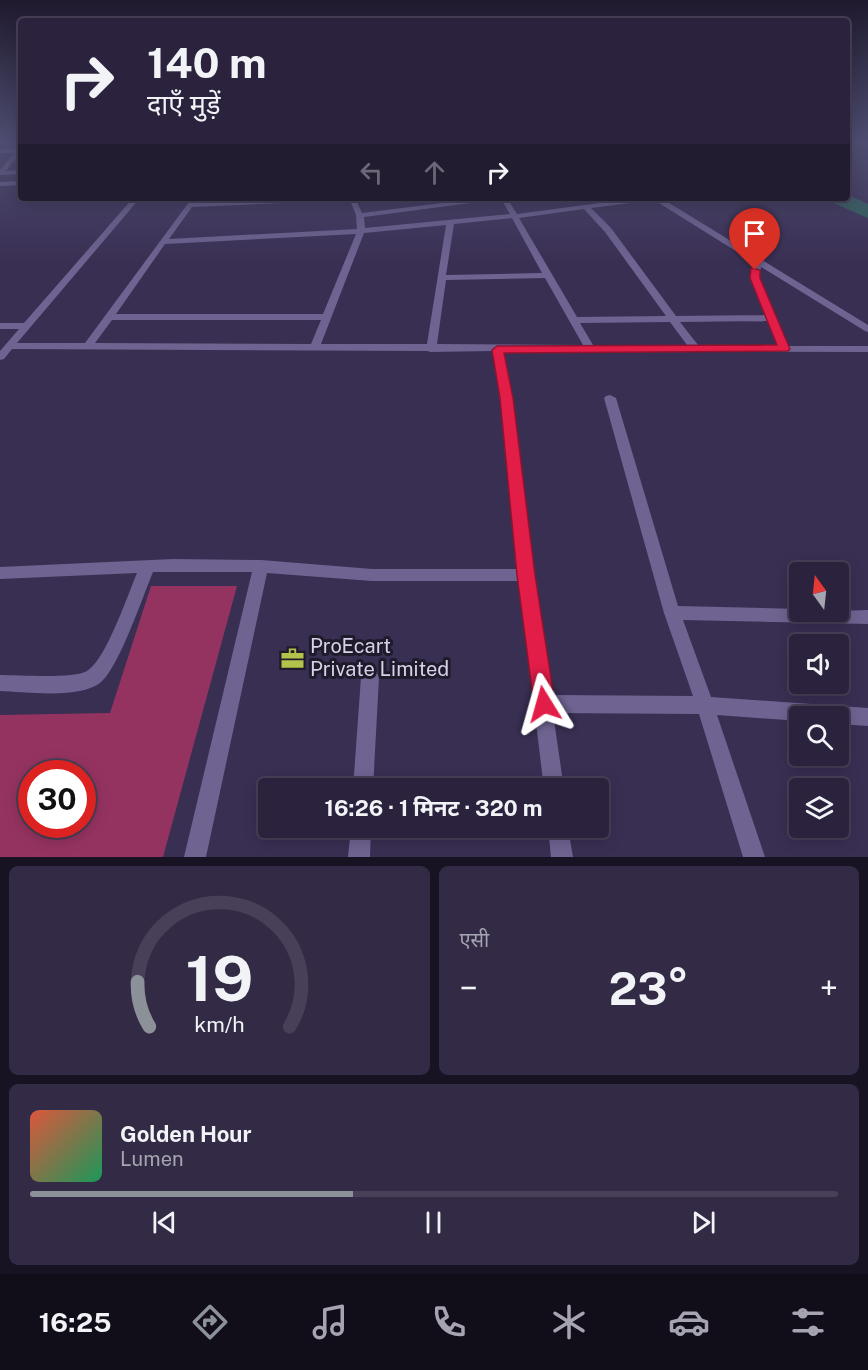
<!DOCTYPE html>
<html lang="hi">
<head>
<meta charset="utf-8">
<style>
  :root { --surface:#2b233e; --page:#332b45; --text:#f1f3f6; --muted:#a6a4b0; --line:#474058; --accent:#8c9099 }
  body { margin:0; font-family:"Public Sans","Noto Sans Devanagari",sans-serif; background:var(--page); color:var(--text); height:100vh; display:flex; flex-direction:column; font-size:22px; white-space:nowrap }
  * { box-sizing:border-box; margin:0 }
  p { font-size:20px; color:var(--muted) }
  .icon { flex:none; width:33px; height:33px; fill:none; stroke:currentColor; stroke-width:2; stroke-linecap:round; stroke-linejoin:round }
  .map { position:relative; height:857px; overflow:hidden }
  .panel { display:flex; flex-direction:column; gap:9px; padding:9px; background:#181322; flex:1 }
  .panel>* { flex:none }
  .guide { position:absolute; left:18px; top:18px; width:832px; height:183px; border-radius:6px; box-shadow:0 3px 15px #0003,0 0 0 2px var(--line); background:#2b233e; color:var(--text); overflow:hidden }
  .needle { width:39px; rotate:345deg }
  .controls { position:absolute; left:789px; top:562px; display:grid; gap:12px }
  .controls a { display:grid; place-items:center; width:60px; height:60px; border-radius:6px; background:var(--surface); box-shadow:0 3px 15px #0003,0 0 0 2px var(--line); font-size:30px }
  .speed { position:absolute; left:18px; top:760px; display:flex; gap:12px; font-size:30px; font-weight:700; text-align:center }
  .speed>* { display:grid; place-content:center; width:78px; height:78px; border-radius:50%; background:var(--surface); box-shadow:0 3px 15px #0003,0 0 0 2px var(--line); line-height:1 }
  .speed .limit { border:9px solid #d22; background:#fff; color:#111 }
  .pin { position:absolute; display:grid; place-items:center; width:51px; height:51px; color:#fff; margin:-62px -26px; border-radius:50% 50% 50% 0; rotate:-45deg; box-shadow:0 0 6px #0007 }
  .pin .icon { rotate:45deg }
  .me { position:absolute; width:66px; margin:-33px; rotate:352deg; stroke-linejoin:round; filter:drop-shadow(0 0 4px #0008) }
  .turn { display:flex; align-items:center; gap:21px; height:126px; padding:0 30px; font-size:27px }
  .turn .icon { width:78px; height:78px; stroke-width:2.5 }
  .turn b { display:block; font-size:42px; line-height:51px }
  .lanes { display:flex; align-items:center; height:57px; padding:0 30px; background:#0003; justify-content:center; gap:30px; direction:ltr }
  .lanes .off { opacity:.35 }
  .big { font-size:45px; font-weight:700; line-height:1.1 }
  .panel .widget { flex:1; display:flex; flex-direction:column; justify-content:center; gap:9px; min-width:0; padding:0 21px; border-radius:9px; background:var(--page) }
  .panel .dial { align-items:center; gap:0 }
  .dial svg { height:156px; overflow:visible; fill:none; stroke:var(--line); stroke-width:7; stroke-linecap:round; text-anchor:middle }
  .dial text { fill:var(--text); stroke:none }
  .song { display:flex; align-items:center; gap:18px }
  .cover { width:72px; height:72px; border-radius:9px; background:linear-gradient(135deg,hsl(10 70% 55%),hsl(150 70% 35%)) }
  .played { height:6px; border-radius:3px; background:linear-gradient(90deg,var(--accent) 40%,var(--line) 40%) }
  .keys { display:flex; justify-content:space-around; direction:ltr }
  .heat { display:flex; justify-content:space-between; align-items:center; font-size:33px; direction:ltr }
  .panel .tiles { flex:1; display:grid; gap:9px; grid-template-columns:1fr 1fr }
  .widget:last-child { grid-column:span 2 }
  .trip { position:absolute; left:258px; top:778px; width:351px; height:60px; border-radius:6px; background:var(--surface); box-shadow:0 3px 15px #0003,0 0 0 2px var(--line); font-weight:700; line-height:60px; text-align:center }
  .tab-bar { display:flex; height:96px; justify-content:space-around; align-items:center; background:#110e19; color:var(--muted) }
  .tab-bar .icon { width:42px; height:42px }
  .tab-bar .on { color:var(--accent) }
  .tab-bar b { font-size:27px; color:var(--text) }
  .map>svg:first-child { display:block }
</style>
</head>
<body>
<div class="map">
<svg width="868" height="857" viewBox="0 0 868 857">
  <rect width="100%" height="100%" fill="#392f53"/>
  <path fill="#953360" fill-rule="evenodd" d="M 151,586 L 237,586 L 163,857 L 0,857 L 0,715 L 110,713 ZM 32,774 L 82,774 L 82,825 L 32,825 Z"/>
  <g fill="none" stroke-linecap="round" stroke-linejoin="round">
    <path fill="#2c6557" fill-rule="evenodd" d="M 848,195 L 868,204 L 868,218 L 831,202 L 828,198 L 848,198 Z"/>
    <path fill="#6f6391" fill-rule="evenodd" d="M 21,145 L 21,151 L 6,171 L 21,170 L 21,174 L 0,175 L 0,170 L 14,153 L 0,153 L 0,149 L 16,149 Z
      M 133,198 L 140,198 L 17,343 L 85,343 L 192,198 L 198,198 L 195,203 L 303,198 L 355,198 L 362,213 L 482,198 L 507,198 L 517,214 L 637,198 L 661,198 L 868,325 L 868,332 L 865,331 L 761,267 L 759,278 L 788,346 L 868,346 L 868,352 L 502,351 L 512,398 L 551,695 L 693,696 L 664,613 L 604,398 L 606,396 L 610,395 L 616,398 L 678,606 L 800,609 L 800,612 L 868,610 L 868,624 L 683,620 L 711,697 L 868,708 L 868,726 L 838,724 L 838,717 L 800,717 L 800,721 L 717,715 L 765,857 L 743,857 L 699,714 L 553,713 L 564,789 L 544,789 L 519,581 L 372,581 L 267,573 L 206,857 L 184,857 L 252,572 L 153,572 C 143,596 118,670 100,683 C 79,699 25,692 0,691 L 0,675 C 17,675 75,679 87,671 C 106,660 128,594 137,573 L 0,579 L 0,567 L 173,559 L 261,560 L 372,569 L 518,569 L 500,398 L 492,351 L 431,352 L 427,351 L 12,349 L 4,359 L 0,360 L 0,351 L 19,329 L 0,329 L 0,323 L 24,323 ZM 501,199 L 510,214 L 365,228 L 364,217 ZM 350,200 L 356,215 L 357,229 L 169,239 L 192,207 ZM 654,200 L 755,263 C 746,279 759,299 765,315 L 676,316 L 611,228 L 591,208 ZM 584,209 L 605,232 L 666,316 L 577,317 L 519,218 ZM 512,218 L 542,273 L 446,275 L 454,224 ZM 446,225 L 427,344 L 321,344 L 364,233 ZM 356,234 L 323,314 L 116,314 L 165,244 ZM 545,278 L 583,345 L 437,344 L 446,280 ZM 112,320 L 321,320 L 311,344 L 95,343 ZM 768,321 L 778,346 L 698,345 L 680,322 ZM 670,322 L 687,345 L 593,345 L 580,323 Z
      M 370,669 L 376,671 L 379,677 L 373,789 L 353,789 L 361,677 L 364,671 Z
      M 351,828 L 371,828 L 370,857 L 348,857 Z
      M 548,828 L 568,828 L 573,857 L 551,857 Z"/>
    <path fill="#6f6391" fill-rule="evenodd" d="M 855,143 L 868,143 L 868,147 L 856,144 Z
      M 21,181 L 21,185 L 0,186 L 0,182 Z"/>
  </g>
  <linearGradient id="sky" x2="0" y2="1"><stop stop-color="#1f1a2e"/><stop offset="0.54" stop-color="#4e4d71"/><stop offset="1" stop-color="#4e4d71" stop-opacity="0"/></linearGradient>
  <rect width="868" height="263" fill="url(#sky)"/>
  <path fill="#e11d48" stroke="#92132f" stroke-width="1.5" d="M 751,268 L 760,270 L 760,278 L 790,349 L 788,351 L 504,353 L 513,398 L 535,575 L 555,704 L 552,711 L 544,714 L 537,711 L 534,704 L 517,575 L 500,398 L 492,350 L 497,346 L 777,345 L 750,278 Z"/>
  <defs>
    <symbol id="office-bare" viewBox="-9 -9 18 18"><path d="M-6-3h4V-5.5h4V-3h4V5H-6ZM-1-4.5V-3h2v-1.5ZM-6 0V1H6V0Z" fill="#b4c24a" stroke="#1f1b2b" stroke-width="2.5" paint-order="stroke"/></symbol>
  </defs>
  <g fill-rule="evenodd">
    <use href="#office-bare" x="276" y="642" width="33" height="33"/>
  </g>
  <g text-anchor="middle" stroke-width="6" stroke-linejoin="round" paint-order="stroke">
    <g font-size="20" fill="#d7d2e9" stroke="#1f1b2b" text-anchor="start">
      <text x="310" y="653">ProEcart<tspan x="310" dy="23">Private Limited</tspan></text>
    </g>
  </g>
</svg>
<div class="controls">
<a><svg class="needle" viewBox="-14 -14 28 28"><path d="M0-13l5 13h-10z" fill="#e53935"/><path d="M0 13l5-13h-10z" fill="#a6a4b0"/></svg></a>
<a><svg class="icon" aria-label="sound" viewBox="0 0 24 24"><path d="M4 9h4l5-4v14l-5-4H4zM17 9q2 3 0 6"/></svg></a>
<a><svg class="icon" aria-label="search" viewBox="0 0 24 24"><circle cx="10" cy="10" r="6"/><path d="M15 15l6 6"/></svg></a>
<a><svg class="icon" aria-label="layers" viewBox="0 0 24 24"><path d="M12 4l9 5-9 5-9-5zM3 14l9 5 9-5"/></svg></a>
</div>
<div class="speed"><div class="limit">30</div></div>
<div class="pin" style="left:755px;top:270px;background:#d93025"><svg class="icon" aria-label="arrive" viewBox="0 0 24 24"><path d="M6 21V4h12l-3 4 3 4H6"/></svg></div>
<svg class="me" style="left:544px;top:704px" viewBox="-20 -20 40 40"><path d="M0-17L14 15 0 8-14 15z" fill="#e11d48" stroke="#fff" stroke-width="4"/></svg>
<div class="trip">16:26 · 1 मिनट · 320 m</div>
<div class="guide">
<div class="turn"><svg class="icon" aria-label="right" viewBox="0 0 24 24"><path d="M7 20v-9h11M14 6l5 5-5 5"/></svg><div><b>140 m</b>दाएँ मुड़ें</div></div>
<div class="lanes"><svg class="icon off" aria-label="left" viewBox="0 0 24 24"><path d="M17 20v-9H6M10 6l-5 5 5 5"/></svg><svg class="icon off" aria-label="ahead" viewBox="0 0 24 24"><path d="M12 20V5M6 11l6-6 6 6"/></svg><svg class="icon" aria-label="right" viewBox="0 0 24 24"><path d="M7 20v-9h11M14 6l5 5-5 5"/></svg></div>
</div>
</div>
<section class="panel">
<div class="tiles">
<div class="widget dial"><svg viewBox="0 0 100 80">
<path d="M14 69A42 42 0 1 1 86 69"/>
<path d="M14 69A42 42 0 0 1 8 46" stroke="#8c9099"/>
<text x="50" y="56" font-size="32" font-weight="700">19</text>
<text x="50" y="72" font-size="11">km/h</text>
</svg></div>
<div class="widget"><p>एसी</p>
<div class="heat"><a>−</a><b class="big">23°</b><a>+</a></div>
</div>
<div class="widget">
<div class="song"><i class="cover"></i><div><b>Golden Hour</b><p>Lumen</p></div></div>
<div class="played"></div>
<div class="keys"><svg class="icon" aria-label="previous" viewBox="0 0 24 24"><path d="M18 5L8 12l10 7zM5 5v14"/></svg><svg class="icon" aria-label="pause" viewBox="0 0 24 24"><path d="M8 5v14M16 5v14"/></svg><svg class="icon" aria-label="next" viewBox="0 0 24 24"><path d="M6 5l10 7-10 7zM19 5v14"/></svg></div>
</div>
</div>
</section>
<nav class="tab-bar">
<b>16:25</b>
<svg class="icon on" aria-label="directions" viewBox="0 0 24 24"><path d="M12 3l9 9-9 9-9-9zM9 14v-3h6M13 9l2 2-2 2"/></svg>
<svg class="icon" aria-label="music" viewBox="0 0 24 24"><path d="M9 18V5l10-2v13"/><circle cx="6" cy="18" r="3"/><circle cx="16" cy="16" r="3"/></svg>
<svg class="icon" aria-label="phone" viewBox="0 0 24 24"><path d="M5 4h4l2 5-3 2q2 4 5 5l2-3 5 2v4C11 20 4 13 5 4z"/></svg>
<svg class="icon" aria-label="climate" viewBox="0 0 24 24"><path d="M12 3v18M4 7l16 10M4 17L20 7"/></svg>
<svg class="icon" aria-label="car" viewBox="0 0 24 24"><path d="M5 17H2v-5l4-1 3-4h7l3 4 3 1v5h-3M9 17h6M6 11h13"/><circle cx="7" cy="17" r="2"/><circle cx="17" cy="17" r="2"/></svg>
<svg class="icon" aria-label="filters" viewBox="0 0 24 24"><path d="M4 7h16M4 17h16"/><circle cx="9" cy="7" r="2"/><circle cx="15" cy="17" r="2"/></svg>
</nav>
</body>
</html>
